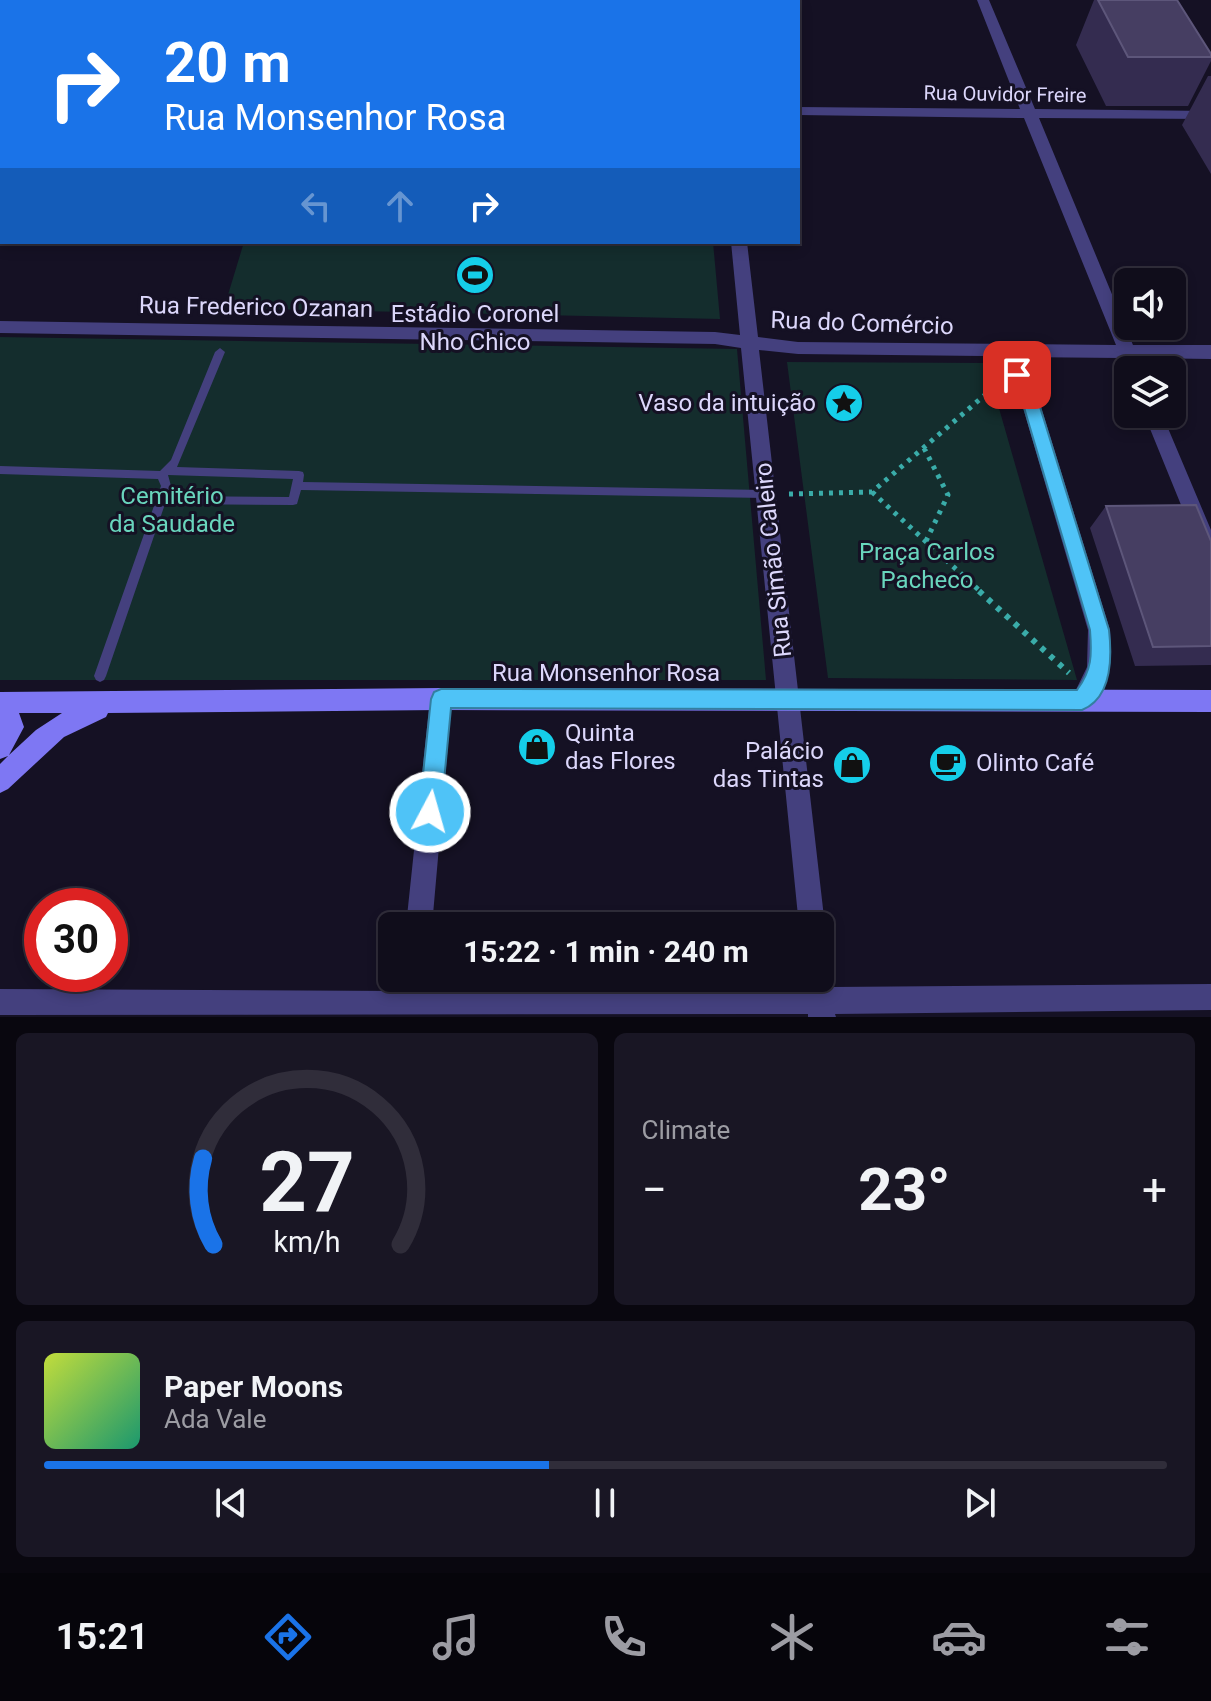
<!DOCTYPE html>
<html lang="en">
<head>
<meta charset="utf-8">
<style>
  :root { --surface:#100d1b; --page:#191624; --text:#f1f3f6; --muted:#9c9ca3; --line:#302d3a; --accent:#1a73e8 }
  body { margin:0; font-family:Roboto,sans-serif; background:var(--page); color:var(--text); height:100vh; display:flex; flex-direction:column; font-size:30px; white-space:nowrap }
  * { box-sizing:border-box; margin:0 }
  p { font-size:26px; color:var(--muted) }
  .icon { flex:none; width:44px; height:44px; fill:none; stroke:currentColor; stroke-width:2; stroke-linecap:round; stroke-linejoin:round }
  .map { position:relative; height:1017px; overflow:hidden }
  .details { display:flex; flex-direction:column; gap:16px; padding:16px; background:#09070f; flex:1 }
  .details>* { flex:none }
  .top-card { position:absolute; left:0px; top:0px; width:800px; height:244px; box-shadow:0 4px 12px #0003,0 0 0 2px var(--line); background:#1a73e8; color:#fff; overflow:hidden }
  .controls { position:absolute; left:1114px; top:268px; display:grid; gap:16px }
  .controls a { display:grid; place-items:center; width:72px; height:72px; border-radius:12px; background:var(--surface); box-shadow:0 4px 12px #0003,0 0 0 2px var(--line); font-size:40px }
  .speed { position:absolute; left:24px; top:888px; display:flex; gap:16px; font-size:40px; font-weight:700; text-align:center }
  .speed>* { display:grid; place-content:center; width:104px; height:104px; border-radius:50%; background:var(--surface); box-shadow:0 4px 12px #0003,0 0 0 2px var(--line); line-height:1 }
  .speed .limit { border:12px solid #d22; background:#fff; color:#111 }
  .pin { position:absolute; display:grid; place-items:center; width:68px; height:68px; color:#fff; margin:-34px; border-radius:16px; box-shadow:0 4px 12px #0006 }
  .me { position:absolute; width:88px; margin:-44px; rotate:6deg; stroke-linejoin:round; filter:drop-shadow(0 0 6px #0008) }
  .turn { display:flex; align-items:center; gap:28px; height:168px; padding:0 32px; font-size:36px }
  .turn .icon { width:104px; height:104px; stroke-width:2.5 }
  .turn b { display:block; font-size:56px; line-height:68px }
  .lanes { display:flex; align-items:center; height:76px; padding:0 32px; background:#0003; justify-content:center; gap:40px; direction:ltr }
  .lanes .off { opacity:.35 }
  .big { font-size:60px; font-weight:700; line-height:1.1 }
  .details .tile { flex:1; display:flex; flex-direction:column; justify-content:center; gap:12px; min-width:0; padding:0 28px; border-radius:12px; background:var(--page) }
  .details .dial { align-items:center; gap:0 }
  .dial svg { height:208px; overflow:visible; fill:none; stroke:var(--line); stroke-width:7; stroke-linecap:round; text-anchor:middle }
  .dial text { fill:var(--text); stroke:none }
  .song { display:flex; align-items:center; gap:24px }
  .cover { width:96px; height:96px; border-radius:12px; background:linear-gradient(135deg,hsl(70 70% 55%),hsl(160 70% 35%)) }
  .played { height:8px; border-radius:4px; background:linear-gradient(90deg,var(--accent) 45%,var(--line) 45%) }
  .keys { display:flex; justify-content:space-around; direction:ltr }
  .heat { display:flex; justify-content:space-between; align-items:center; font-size:44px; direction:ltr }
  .details .tiles { flex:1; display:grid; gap:16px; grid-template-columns:1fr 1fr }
  .tile:last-child { grid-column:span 2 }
  .trip { position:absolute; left:378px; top:912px; width:456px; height:80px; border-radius:12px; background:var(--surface); box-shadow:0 4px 12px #0003,0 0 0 2px var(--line); font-weight:700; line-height:80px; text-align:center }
  .dock { display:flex; height:128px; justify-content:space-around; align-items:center; background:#06050b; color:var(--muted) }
  .dock .icon { width:56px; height:56px }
  .dock .selected { color:var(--accent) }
  .dock b { font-size:36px; color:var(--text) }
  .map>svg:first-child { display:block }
</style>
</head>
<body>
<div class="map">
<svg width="1211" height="1017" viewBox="0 0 1211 1017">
  <rect width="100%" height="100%" fill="#151124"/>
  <path fill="#142d2d" d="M 244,242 L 713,242 L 720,319 L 224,308 Z
    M 0,337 L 737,349 L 766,680 L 0,680 Z
    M 787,362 L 986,363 L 1077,680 L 828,678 Z"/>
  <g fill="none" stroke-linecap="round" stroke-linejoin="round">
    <path stroke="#3aaca9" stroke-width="5" stroke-dasharray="4 6" stroke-linecap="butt" d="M 924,448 L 948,495 L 926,541
      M 872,492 L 982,593
      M 789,494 L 872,492 L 993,388"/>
    <path stroke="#3aaca9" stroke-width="6" stroke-dasharray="5 7" stroke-linecap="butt" d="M 979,591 L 1069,673"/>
    <path fill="#44407e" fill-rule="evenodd" d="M 220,348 L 225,352 L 177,467 L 299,471 L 303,472 L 304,475 L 303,482 L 767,490 L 771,491 L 772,494 L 771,497 L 767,498 L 301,490 L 297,504 L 293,505 L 165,504 L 106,676 L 104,680 L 100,682 L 96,680 L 94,676 L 161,486 L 158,479 L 0,474 L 0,466 L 160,471 L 171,460 L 215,352 ZM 168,475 L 293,479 L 289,497 L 168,496 L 171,486 Z"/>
    <path fill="#44407e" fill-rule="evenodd" d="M 706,0 L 718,0 L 718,2 L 706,2 Z
      M 977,0 L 989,0 L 1035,109 L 1211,111 L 1211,119 L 1039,118 L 1133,345 L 1211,345 L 1211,359 L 1139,358 L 1144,370 L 1128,370 L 1128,374 L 1121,358 L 1007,357 L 1023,370 L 1037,394 L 1110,630 C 1112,660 1107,683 1090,707 L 1082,711 L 1074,707 L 1071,700 L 1087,667 L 1088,630 L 1019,394 L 1011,380 L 983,356 L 798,354 L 759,350 L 825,926 L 820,936 L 820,926 L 799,926 L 741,348 L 715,344 L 0,333 L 0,321 L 715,332 L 740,335 L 731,242 L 747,242 L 758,337 L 798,342 L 1116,345 L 1024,118 L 798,115 L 798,107 L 1020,109 Z
      M 1144,414 L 1162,414 L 1211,530 L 1211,563 L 1204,560 L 1201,554 Z
      M 441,688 L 449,692 L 452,699 L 432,926 L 406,926 L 430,699 L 433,692 Z
      M 820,966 L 827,969 L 832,987 L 1211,984 L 1211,1010 L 835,1014 L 836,1017 L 808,1017 L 808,1014 L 0,1015 L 0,989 L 399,991 L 401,978 L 427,978 L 426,991 L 806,988 L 805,978 L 820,978 Z"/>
    <path fill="#7e77f3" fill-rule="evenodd" d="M 441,688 L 1211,690 L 1211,712 L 441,710 L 108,713 L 106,717 L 64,737 L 8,789 L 0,793 L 0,764 L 8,756 L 0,759 L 0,692 ZM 19,713 L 62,713 L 36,730 L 9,755 L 24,727 Z"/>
  </g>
  <path fill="#342c50" d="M 1094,0 L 1177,0 L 1211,54 L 1211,61 L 1188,106 L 1106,106 L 1076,45 Z
    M 1208,76 L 1211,76 L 1211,174 L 1182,125 Z
    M 1106,506 L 1211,541 L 1211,665 L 1135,666 L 1090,528 Z"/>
  <path fill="#463e62" stroke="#5d567a" stroke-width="2" d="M 1098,0 L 1177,0 L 1211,54 L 1211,57 L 1128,57 Z
    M 1196,505 L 1211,541 L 1211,646 L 1153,647 L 1106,506 Z"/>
  <path fill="#4fc3f7" stroke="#337fa1" stroke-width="2" d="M 1017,369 L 1023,370 L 1036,394 L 1109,630 C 1112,657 1112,698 1082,710 L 451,708 L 441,812 L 438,820 L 430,823 L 422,820 L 419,812 L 431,699 L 434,692 L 441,689 L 1077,690 C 1092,670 1092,655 1090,630 L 1020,394 L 1009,375 Z"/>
  <defs>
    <symbol id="stadium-disc" viewBox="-11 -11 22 22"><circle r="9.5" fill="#15cee9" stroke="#151124"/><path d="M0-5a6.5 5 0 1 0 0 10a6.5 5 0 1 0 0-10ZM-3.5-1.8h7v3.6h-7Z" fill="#111"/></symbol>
    <symbol id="sight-disc" viewBox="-11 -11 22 22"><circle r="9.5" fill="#15cee9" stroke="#151124"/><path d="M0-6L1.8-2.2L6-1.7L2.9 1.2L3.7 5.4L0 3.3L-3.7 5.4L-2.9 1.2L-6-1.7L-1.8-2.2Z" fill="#111"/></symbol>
    <symbol id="shop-disc" viewBox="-11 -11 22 22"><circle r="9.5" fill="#15cee9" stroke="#151124"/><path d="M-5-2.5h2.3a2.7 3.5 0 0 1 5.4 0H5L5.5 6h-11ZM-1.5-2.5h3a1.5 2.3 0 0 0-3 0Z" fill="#111"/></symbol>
    <symbol id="cafe-disc" viewBox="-11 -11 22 22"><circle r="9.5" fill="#15cee9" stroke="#151124"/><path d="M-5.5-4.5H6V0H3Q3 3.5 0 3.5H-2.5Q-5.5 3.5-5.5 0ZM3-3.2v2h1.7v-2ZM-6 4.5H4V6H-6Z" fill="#111"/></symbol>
  </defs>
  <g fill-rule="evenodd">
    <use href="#stadium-disc" x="453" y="253" width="44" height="44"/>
    <use href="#sight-disc" x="822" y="381" width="44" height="44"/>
    <use href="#shop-disc" x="515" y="725" width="44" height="44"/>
    <use href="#cafe-disc" x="926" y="741" width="44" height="44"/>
    <use href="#shop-disc" x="830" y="743" width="44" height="44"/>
  </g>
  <g text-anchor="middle" stroke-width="6" stroke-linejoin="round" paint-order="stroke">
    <g font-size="20" fill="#dcd7fb" stroke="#151124">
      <text transform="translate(1005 94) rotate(1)" y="7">Rua Ouvidor Freire</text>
    </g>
    <g font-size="24" fill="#dcd7fb" stroke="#151124">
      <text transform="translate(256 307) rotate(1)" y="8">Rua Frederico Ozanan</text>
      <text transform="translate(862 323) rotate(2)" y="8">Rua do Comércio</text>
      <text transform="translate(773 560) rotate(-96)" y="8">Rua Simão Caleiro</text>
      <text x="606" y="681">Rua Monsenhor Rosa</text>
    </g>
    <g font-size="24" fill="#dcd7fb" stroke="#151124" text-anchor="end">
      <text x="475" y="322" text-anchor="middle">Estádio Coronel<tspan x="475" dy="28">Nho Chico</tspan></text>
      <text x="816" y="411">Vaso da intuição</text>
      <text x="565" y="741" text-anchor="start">Quinta<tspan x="565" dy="28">das Flores</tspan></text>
      <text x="824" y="759">Palácio<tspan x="824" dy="28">das Tintas</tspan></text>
      <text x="976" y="771" text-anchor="start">Olinto Café</text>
    </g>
    <g font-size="24" fill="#69d5bd" stroke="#151124">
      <text x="172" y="504">Cemitério<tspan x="172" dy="28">da Saudade</tspan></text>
      <text x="927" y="560">Praça Carlos<tspan x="927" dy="28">Pacheco</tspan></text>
    </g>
  </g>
</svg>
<div class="controls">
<a><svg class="icon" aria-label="sound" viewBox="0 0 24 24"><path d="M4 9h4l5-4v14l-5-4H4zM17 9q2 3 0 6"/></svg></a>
<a><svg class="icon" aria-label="layers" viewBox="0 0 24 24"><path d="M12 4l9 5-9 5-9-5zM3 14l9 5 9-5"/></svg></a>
</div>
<div class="speed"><div class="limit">30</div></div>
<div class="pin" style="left:1017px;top:375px;background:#d93025"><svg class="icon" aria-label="arrive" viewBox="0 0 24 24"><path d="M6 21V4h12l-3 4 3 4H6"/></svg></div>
<svg class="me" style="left:430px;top:812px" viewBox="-20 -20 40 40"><circle r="17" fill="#4fc3f7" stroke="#fff" stroke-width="3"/><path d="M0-11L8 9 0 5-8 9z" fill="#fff"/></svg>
<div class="trip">15:22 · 1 min · 240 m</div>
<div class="top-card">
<div class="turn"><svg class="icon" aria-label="right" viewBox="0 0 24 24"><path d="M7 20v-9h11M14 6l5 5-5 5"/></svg><div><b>20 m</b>Rua Monsenhor Rosa</div></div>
<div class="lanes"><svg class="icon off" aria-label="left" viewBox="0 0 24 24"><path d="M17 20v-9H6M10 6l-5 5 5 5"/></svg><svg class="icon off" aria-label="ahead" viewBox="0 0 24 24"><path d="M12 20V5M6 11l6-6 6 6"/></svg><svg class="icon" aria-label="right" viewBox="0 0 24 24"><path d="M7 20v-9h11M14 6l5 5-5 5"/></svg></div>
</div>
</div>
<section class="details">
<div class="tiles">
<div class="tile dial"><svg viewBox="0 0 100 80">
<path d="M14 69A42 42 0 1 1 86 69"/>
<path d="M14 69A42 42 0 0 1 10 36" stroke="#1a73e8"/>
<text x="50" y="56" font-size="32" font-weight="700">27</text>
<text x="50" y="72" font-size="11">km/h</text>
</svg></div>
<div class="tile"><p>Climate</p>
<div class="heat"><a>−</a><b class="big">23°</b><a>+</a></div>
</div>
<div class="tile">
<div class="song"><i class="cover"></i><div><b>Paper Moons</b><p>Ada Vale</p></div></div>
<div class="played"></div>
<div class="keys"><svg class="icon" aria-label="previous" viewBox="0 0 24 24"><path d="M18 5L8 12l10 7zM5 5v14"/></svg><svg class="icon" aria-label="pause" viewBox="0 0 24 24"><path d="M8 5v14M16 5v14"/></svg><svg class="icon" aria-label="next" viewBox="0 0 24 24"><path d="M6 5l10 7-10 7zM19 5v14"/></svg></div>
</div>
</div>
</section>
<nav class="dock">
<b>15:21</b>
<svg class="icon selected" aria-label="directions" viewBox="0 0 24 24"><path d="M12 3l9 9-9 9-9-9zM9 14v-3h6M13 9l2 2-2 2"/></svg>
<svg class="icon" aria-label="music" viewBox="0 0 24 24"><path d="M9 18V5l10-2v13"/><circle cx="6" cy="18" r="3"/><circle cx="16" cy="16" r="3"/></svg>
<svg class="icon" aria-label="phone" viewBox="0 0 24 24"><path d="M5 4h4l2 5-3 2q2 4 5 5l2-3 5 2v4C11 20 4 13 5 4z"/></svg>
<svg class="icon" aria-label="climate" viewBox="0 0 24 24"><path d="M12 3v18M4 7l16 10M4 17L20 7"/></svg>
<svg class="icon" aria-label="car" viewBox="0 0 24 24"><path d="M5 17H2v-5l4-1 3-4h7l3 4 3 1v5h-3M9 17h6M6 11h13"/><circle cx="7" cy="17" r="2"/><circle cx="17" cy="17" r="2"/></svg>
<svg class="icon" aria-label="filters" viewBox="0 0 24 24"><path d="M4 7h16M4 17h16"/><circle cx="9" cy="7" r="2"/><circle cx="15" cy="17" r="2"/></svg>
</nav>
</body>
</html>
